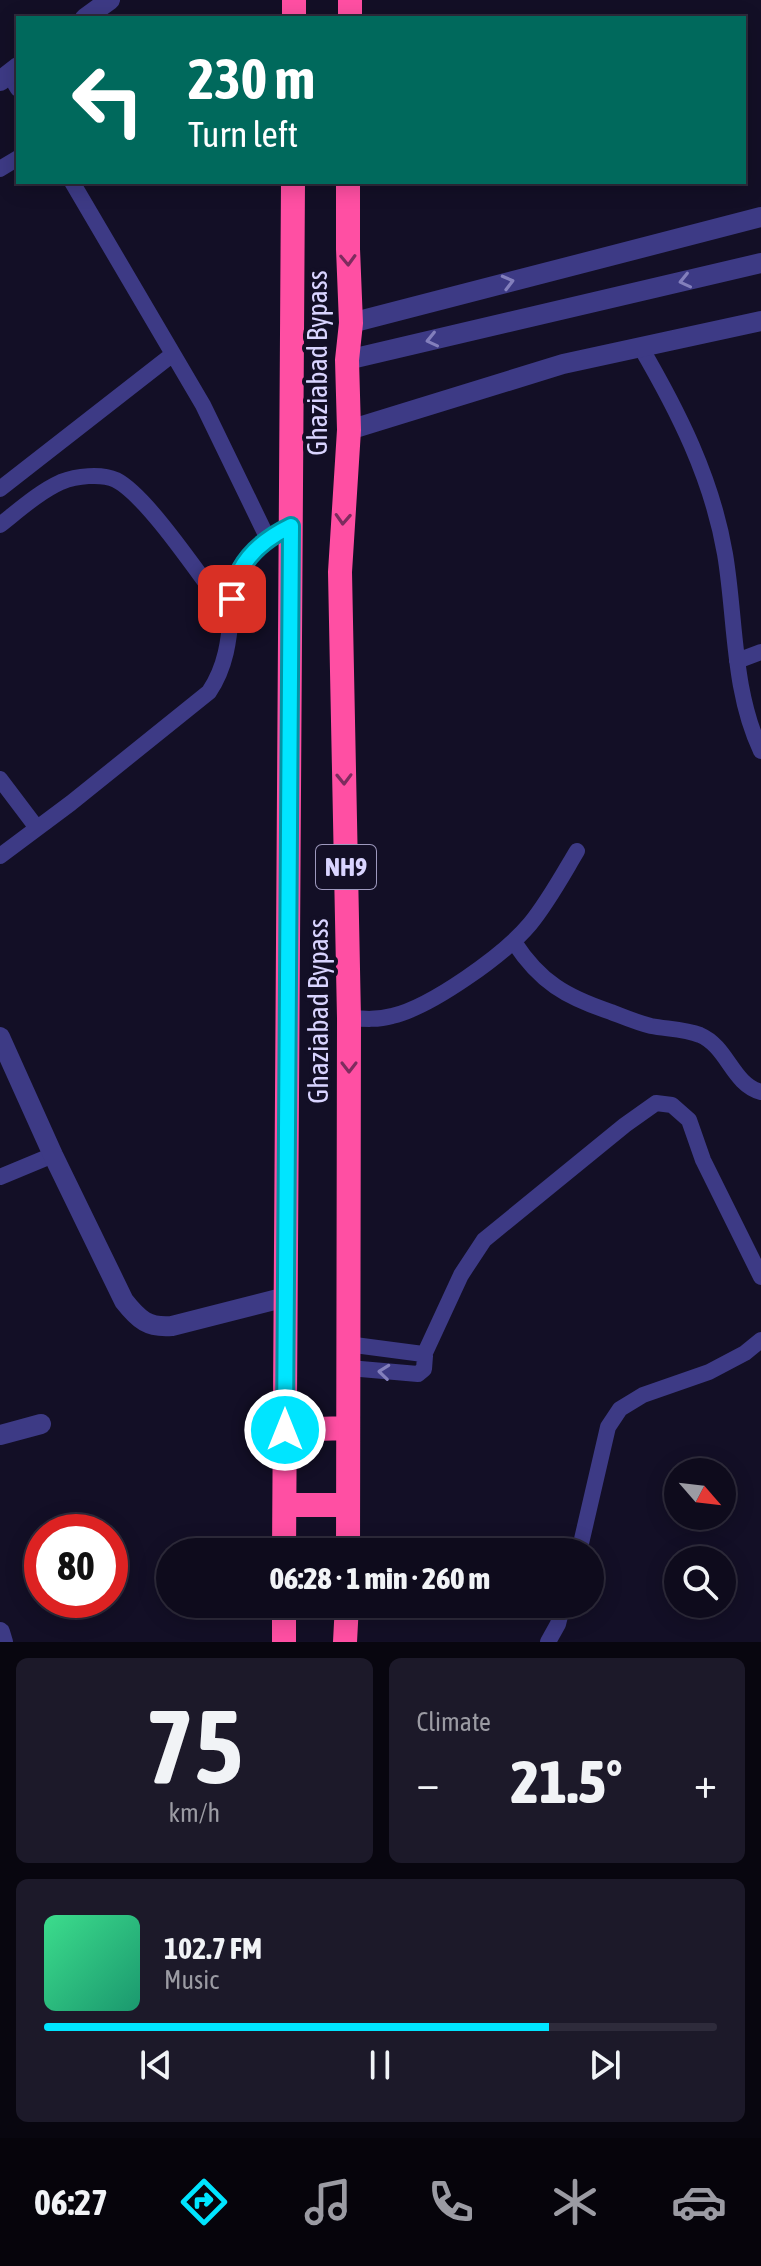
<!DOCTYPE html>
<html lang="en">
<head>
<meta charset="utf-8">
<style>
  :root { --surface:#0e0b1c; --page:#1c1929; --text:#f1f3f6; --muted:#9b9ba3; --line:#2e2b3b; --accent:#00e5ff }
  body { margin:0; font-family:"Asap Condensed",sans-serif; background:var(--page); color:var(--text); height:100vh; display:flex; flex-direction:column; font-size:30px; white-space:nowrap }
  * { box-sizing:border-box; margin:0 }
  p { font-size:26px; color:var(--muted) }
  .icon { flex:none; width:44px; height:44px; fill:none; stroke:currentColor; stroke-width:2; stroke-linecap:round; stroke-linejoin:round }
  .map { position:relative; height:1642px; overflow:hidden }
  .panel { display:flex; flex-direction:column; gap:16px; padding:16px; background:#08060f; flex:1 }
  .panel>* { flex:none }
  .guide { position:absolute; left:16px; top:16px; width:730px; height:168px; border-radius:0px; box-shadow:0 4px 20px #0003,0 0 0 2px var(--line); background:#00695c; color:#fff; overflow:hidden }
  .needle { width:52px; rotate:118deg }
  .fabs { position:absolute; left:664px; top:1458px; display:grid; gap:16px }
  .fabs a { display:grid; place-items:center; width:72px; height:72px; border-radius:50%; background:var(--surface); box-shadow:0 4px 20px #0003,0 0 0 2px var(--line); font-size:40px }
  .speed { position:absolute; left:24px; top:1514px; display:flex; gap:16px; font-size:40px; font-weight:700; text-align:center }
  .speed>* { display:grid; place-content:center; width:104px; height:104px; border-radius:50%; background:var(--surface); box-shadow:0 4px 20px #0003,0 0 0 2px var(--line); line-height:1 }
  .speed .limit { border:12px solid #d22; background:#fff; color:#111 }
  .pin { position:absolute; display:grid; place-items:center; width:68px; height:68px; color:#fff; margin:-34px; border-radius:16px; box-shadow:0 4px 12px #0006 }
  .me { position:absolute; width:88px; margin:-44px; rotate:0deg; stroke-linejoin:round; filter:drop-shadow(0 0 6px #0008) }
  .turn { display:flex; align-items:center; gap:28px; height:168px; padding:0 40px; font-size:36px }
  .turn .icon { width:104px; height:104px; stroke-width:2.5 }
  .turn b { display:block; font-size:56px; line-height:68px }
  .big { font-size:60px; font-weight:800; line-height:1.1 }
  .panel .widget { flex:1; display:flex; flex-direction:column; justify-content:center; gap:12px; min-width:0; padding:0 28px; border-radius:12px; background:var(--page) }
  .panel .dial { align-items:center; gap:0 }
  .dial b { font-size:104px; line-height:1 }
  .song { display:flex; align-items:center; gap:24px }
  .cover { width:96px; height:96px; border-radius:12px; background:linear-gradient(135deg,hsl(150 70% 55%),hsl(160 70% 35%)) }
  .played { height:8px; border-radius:4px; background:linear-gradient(90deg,var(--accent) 75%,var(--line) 75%) }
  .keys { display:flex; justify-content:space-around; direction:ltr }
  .heat { display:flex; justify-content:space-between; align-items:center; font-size:44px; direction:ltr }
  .panel .tiles { flex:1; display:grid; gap:16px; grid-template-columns:1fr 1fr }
  .widget:last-child { grid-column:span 2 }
  .trip { position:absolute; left:156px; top:1538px; width:448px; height:80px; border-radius:40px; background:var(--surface); box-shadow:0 4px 20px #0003,0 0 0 2px var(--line); font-weight:800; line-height:80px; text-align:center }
  .dock { display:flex; height:128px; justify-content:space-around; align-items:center; background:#06040b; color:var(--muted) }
  .dock .icon { width:56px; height:56px }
  .dock .current { color:var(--accent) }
  .dock b { font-size:36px; color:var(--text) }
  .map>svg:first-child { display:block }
</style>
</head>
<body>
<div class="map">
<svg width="761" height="1642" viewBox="0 0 761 1642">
  <rect width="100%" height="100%" fill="#130f26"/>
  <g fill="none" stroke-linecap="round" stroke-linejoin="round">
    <path stroke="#3d3a85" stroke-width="16" d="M 9,74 L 18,89
      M 0,169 L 18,158
      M 72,182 L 203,405 L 267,537
      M 640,346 C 678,411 712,478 725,554 C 736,619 732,690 761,751
      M 0,489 L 173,354
      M 0,525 C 19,510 39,492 61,482 C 76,476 101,473 116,480 C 148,496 206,585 231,617
      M 737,661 L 761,652
      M 0,779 L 37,828
      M 0,856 L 71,803 L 209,692 C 227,665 229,638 232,607 C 232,599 231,589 233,582 C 242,555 267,537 291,526
      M 514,942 C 540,982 566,997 611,1012 C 624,1017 638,1023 651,1026 C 667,1029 685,1029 700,1035 C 728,1047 732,1084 761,1092
      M 349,1018 C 364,1019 378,1020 392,1016 C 431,1007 504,955 530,924 C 548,902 562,876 577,851
      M 0,1177 L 53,1155
      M 347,1344 L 423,1354 L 425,1356 L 424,1369 L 418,1374 L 349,1368
      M 424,1355 L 461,1275 L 484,1240 L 625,1125 L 656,1103 L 672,1105 L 689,1120 L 703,1160 L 761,1277
      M 579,1552 L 608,1427 L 620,1409 L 643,1395 L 709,1372 L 745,1353 L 761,1340
      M 548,1642 L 558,1624 L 563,1604"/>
    <path stroke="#3d3a85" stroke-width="20" d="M 85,18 L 110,0
      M 0,81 L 18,67
      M 351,323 L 761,217
      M 347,360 L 761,263
      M 349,430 L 563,364 L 761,321
      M 0,1037 L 53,1155 L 124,1301 C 139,1320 148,1328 172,1326 L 286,1297
      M 0,1435 L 41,1424
      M 0,1632 L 3,1642"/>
    <path stroke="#ff4fa3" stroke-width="24" d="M 294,18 L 294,0
      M 350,18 L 350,0
      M 285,1430 L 348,1428
      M 285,1505 L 348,1505
      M 284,1552 L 293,182
      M 348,1552 L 349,1018 L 340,572 L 349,430 L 347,360 L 351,323 L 348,249 L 348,182
      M 284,1642 L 284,1604
      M 345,1642 L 347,1604"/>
  </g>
  <defs><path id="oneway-chevron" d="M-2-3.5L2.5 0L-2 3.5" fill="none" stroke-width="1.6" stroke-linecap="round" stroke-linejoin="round" transform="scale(2)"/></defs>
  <g stroke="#7d2c5e">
    <use href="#oneway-chevron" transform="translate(348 260) rotate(88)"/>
    <use href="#oneway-chevron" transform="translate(343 519) rotate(93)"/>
    <use href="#oneway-chevron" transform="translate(344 779) rotate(89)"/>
    <use href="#oneway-chevron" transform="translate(349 1067) rotate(90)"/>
  </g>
  <g stroke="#837fbc">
    <use href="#oneway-chevron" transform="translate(685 281) rotate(167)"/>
    <use href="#oneway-chevron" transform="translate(508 282) rotate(-15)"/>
    <use href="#oneway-chevron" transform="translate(432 340) rotate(167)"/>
    <use href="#oneway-chevron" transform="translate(384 1372) rotate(-174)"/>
  </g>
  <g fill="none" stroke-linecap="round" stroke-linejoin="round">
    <defs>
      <path id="route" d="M 232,599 C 235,563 260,541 291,526 L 285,1430"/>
    </defs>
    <use href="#route" stroke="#0095a6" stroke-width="20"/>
    <use href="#route" stroke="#00e5ff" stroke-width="14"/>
  </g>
  <g text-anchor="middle" stroke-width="8" stroke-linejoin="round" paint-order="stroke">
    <rect fill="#130f26" stroke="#9e99be" stroke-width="2" x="316" y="845" width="60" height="44" rx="6"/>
    <g font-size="26" font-weight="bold" fill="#d9d4ff">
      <text x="346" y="876">NH9</text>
    </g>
    <g font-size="28" fill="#d9d4ff" stroke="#130f26">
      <text transform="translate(317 363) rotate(-90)" y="10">Ghaziabad Bypass</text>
      <text transform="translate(318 1011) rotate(-90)" y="10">Ghaziabad Bypass</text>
    </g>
  </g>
</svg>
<div class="fabs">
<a><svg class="needle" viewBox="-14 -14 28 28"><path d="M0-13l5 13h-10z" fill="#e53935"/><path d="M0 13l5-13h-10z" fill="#9b9ba3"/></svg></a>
<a><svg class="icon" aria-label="search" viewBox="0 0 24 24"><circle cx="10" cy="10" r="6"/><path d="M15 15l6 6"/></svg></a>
</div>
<div class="speed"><div class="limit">80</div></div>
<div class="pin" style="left:232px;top:599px;background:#d93025"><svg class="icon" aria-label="arrive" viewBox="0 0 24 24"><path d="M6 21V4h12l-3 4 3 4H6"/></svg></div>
<svg class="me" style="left:285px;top:1430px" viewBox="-20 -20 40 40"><circle r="17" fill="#00e5ff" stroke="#fff" stroke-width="3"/><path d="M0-11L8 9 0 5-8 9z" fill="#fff"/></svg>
<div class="trip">06:28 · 1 min · 260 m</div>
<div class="guide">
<div class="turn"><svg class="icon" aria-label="left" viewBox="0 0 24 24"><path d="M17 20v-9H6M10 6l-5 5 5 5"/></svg><div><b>230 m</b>Turn left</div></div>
</div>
</div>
<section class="panel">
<div class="tiles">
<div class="widget dial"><b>75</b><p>km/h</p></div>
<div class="widget"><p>Climate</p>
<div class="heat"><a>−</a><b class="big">21.5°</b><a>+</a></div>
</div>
<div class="widget">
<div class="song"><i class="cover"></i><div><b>102.7 FM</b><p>Music</p></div></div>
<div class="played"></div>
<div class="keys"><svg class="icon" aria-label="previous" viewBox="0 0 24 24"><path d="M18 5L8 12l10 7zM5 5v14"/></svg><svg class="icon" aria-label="pause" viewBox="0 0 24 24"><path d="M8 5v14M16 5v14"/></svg><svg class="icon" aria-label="next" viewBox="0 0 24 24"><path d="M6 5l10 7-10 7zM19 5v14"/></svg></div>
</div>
</div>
</section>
<nav class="dock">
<b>06:27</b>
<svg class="icon current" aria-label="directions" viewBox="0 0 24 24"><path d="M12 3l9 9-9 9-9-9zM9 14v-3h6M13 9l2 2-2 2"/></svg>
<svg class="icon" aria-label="music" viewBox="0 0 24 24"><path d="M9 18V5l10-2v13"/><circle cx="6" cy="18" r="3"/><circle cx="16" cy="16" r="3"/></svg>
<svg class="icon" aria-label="phone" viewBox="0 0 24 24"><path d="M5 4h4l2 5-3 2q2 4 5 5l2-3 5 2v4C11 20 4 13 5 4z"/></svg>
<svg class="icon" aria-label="climate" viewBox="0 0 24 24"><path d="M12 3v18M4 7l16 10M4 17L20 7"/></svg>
<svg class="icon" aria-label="car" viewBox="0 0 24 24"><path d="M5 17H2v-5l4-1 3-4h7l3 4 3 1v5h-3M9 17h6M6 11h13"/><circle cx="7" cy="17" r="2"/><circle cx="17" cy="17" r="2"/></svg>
</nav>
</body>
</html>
